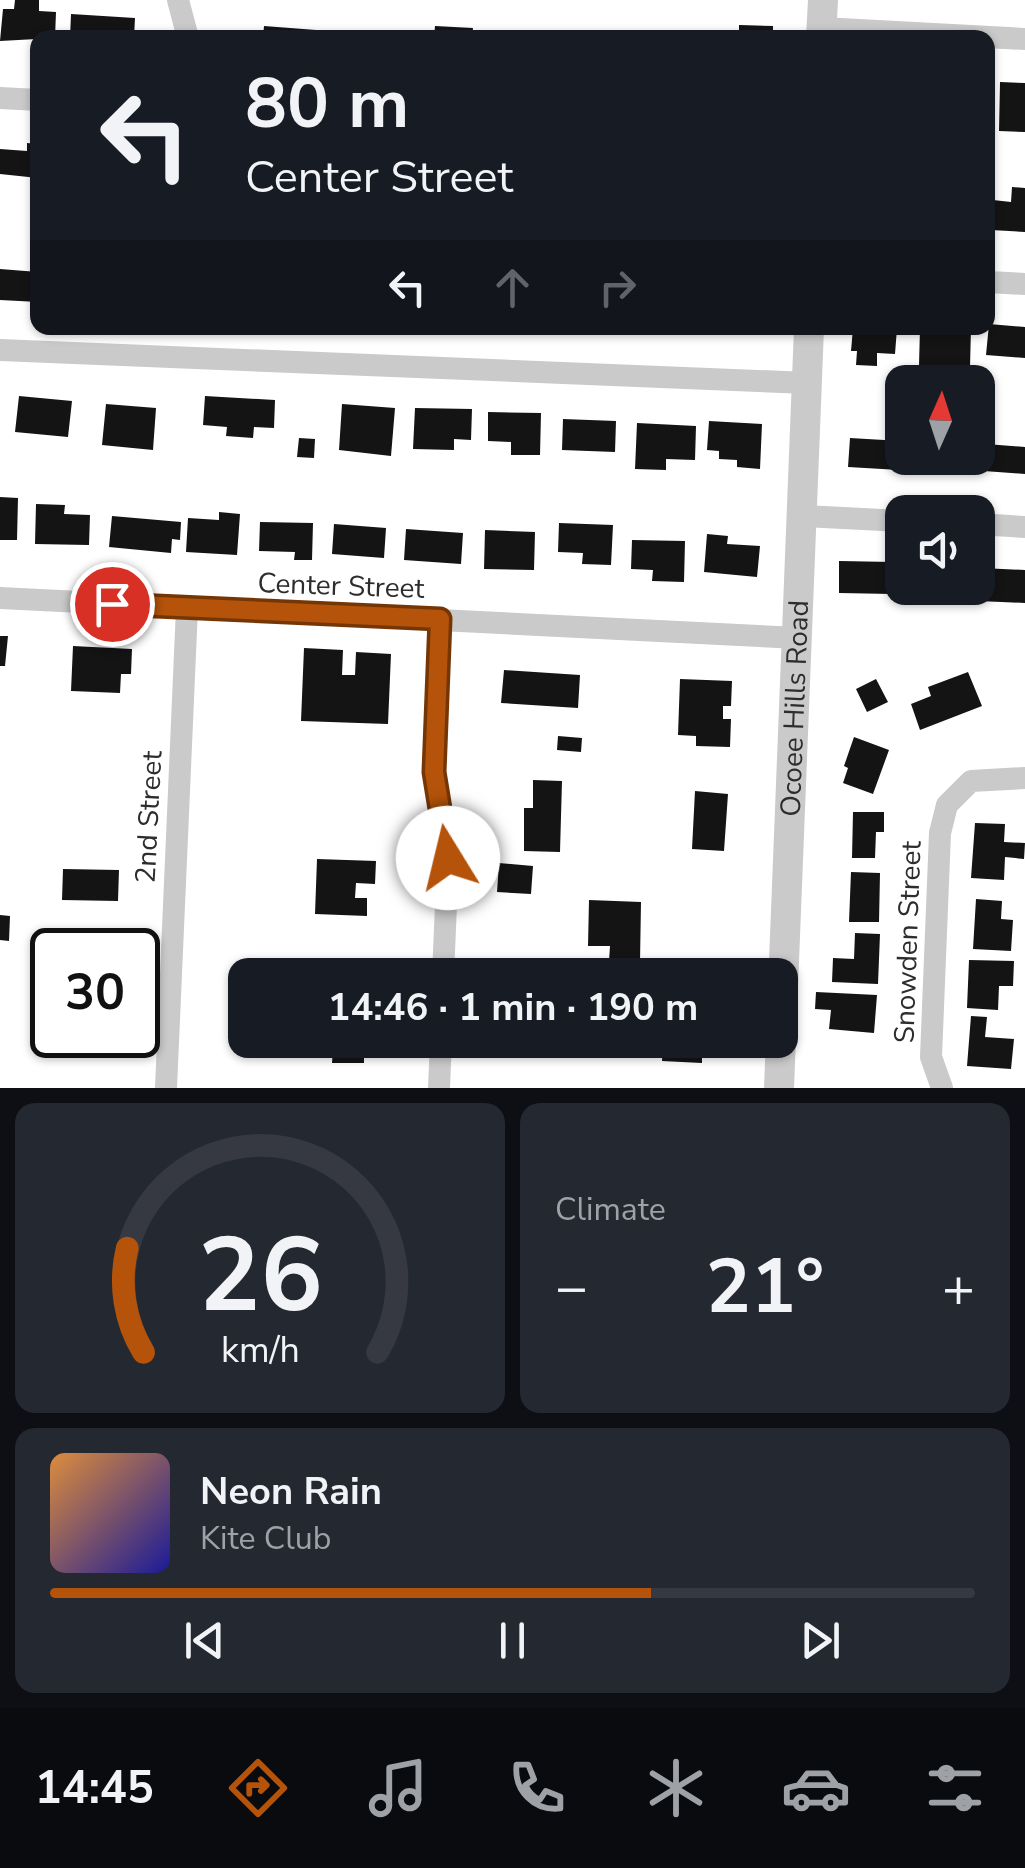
<!DOCTYPE html>
<html lang="en">
<head>
<meta charset="utf-8">
<style>
  :root { --surface:#171b24; --page:#242831; --text:#f1f3f6; --muted:#9ea1a6; --line:#363941; --accent:#b45309 }
  body { margin:0; font-family:"Nunito Sans",sans-serif; background:var(--page); color:var(--text); height:100vh; display:flex; flex-direction:column; font-size:38px; white-space:nowrap }
  * { box-sizing:border-box; margin:0 }
  p { font-size:32px; color:var(--muted) }
  .icon { flex:none; width:55px; height:55px; fill:none; stroke:currentColor; stroke-width:2; stroke-linecap:round; stroke-linejoin:round }
  .map { position:relative; height:1088px; overflow:hidden }
  .sheet { display:flex; flex-direction:column; gap:15px; padding:15px; background:#0d0f14; flex:1 }
  .sheet>* { flex:none }
  .top-card { position:absolute; left:30px; top:30px; width:965px; height:305px; border-radius:20px; box-shadow:0 2px 8px #0004; background:#171b24; color:var(--text); overflow:hidden }
  .needle { width:65px; rotate:3deg }
  .tools { position:absolute; left:885px; top:365px; display:grid; gap:20px }
  .tools a { display:grid; place-items:center; width:110px; height:110px; border-radius:20px; background:var(--surface); box-shadow:0 2px 8px #0004; font-size:50px }
  .speed { position:absolute; left:30px; top:928px; display:flex; gap:20px; font-size:50px; font-weight:700; text-align:center }
  .speed>* { display:grid; place-content:center; width:130px; height:130px; border-radius:50%; background:var(--surface); box-shadow:0 2px 8px #0004; line-height:1 }
  .speed .limit { border:5px solid #111; border-radius:15px; background:#fff; color:#111 }
  .pin { position:absolute; display:grid; place-items:center; width:85px; height:85px; color:#fff; margin:-42px; border:5px solid #fff; border-radius:50%; box-shadow:0 2px 10px #0007 }
  .me { position:absolute; width:110px; margin:-55px; rotate:351deg; stroke-linejoin:round; filter:drop-shadow(0 0 8px #0008) }
  .turn { display:flex; align-items:center; gap:35px; height:210px; padding:0 50px; font-size:45px }
  .turn .icon { width:130px; height:130px; stroke-width:2.5 }
  .turn b { display:block; font-size:70px; line-height:85px }
  .lanes { display:flex; align-items:center; height:95px; padding:0 50px; background:#0003; justify-content:center; gap:50px; direction:ltr }
  .lanes .off { opacity:.35 }
  .big { font-size:75px; font-weight:700; line-height:1.1 }
  .sheet .widget { flex:1; display:flex; flex-direction:column; justify-content:center; gap:15px; min-width:0; padding:0 35px; border-radius:20px; background:var(--page) }
  .sheet .dial { align-items:center; gap:0 }
  .dial svg { height:260px; overflow:visible; fill:none; stroke:var(--line); stroke-width:7; stroke-linecap:round; text-anchor:middle }
  .dial text { fill:var(--text); stroke:none }
  .song { display:flex; align-items:center; gap:30px }
  .cover { width:120px; height:120px; border-radius:15px; background:linear-gradient(135deg,hsl(30 70% 55%),hsl(240 70% 35%)) }
  .played { height:10px; border-radius:5px; background:linear-gradient(90deg,var(--accent) 65%,var(--line) 65%) }
  .keys { display:flex; justify-content:space-around; direction:ltr }
  .heat { display:flex; justify-content:space-between; align-items:center; font-size:55px; direction:ltr }
  .sheet .tiles { flex:1; display:grid; gap:15px; grid-template-columns:1fr 1fr }
  .widget:last-child { grid-column:span 2 }
  .trip { position:absolute; left:228px; top:958px; width:570px; height:100px; border-radius:20px; background:var(--surface); box-shadow:0 2px 8px #0004; font-weight:700; line-height:100px; text-align:center }
  .menu { display:flex; height:160px; justify-content:space-around; align-items:center; background:#090b0e; color:var(--muted) }
  .menu .icon { width:70px; height:70px }
  .menu .active { color:var(--accent) }
  .menu b { font-size:45px; color:var(--text) }
  .map>svg:first-child { display:block }
</style>
</head>
<body>
<div class="map">
<svg width="1025" height="1088" viewBox="0 0 1025 1088">
  <rect width="100%" height="100%" fill="#fff"/>
  <path fill="#141414" d="M 15,0 L 39,0 L 39,11 L 56,12 L 55,38 L 0,41 L 3,9 L 14,9 Z
    M 71,14 L 135,18 L 134,38 L 70,38 Z
    M 739,25 L 773,26 L 773,38 L 739,38 Z
    M 264,26 L 316,30 L 316,38 L 263,38 Z
    M 435,26 L 473,28 L 472,38 L 434,38 Z
    M 335,30 L 395,32 L 395,38 L 335,38 Z
    M 584,31 L 628,31 L 628,38 L 584,38 Z
    M 494,32 L 552,34 L 551,38 L 494,38 Z
    M 1000,82 L 1025,83 L 1025,132 L 999,131 Z
    M 27,143 L 38,144 L 38,178 L 0,174 L 0,149 L 27,151 Z
    M 1012,187 L 1025,188 L 1025,232 L 991,230 L 993,200 L 1011,202 Z
    M 0,269 L 38,272 L 38,302 L 0,300 Z
    M 989,324 L 1025,327 L 1025,358 L 986,355 Z
    M 853,328 L 897,328 L 895,354 L 877,353 L 877,366 L 856,365 L 857,351 L 851,351 Z
    M 920,328 L 971,328 L 970,367 L 919,365 Z
    M 19,396 L 72,401 L 68,437 L 15,432 Z
    M 205,396 L 275,400 L 274,428 L 254,427 L 253,438 L 226,436 L 227,427 L 203,425 Z
    M 106,404 L 156,408 L 153,450 L 102,445 Z
    M 342,404 L 395,408 L 391,456 L 339,450 Z
    M 415,408 L 472,409 L 471,440 L 454,439 L 454,450 L 413,449 Z
    M 488,412 L 541,413 L 540,455 L 511,455 L 511,442 L 488,441 Z
    M 563,419 L 616,421 L 615,452 L 562,450 Z
    M 709,421 L 762,424 L 760,469 L 737,467 L 737,460 L 719,459 L 719,451 L 707,450 Z
    M 637,423 L 696,426 L 695,460 L 666,459 L 666,470 L 635,469 Z
    M 299,438 L 315,439 L 314,458 L 297,457 Z
    M 850,438 L 901,441 L 899,470 L 848,467 Z
    M 986,444 L 1025,447 L 1025,474 L 984,471 Z
    M 915,458 L 967,458 L 965,474 L 914,470 Z
    M 0,497 L 18,498 L 17,540 L 0,540 Z
    M 36,504 L 65,505 L 64,514 L 90,515 L 89,545 L 35,544 Z
    M 219,512 L 240,514 L 237,555 L 186,552 L 188,518 L 219,520 Z
    M 112,516 L 181,522 L 180,540 L 172,539 L 171,553 L 109,547 Z
    M 260,522 L 313,523 L 312,560 L 294,560 L 295,552 L 259,551 Z
    M 559,523 L 613,525 L 611,565 L 582,564 L 583,553 L 558,552 Z
    M 334,524 L 386,528 L 384,558 L 332,554 Z
    M 406,529 L 463,533 L 461,564 L 404,560 Z
    M 485,530 L 535,532 L 534,570 L 484,569 Z
    M 707,534 L 728,536 L 727,544 L 760,546 L 757,577 L 704,572 Z
    M 632,540 L 685,541 L 684,582 L 652,581 L 653,570 L 631,569 Z
    M 839,561 L 893,562 L 892,594 L 839,593 Z
    M 981,568 L 1025,570 L 1025,603 L 979,601 Z
    M 908,588 L 960,588 L 960,596 L 908,594 Z
    M 0,636 L 8,636 L 5,666 L 0,666 Z
    M 73,646 L 132,649 L 131,674 L 121,674 L 120,693 L 71,691 Z
    M 304,648 L 343,650 L 342,675 L 355,675 L 356,652 L 391,654 L 388,724 L 301,721 Z
    M 504,670 L 580,675 L 578,708 L 501,703 Z
    M 968,672 L 982,706 L 920,730 L 911,704 L 931,696 L 928,687 Z
    M 680,679 L 732,681 L 731,706 L 723,706 L 723,719 L 731,719 L 730,747 L 696,746 L 696,736 L 678,735 Z
    M 876,679 L 888,702 L 867,712 L 856,689 Z
    M 558,736 L 582,738 L 581,752 L 557,750 Z
    M 854,737 L 889,750 L 873,794 L 843,783 L 848,768 L 844,766 Z
    M 533,780 L 562,781 L 560,852 L 524,851 L 524,808 L 533,808 Z
    M 695,791 L 728,794 L 724,851 L 692,849 Z
    M 853,812 L 884,812 L 884,832 L 876,832 L 875,858 L 852,858 Z
    M 975,823 L 1005,824 L 1004,842 L 1025,843 L 1024,859 L 1005,857 L 1004,880 L 971,878 Z
    M 317,859 L 376,861 L 375,884 L 356,883 L 355,898 L 367,898 L 367,916 L 315,914 Z
    M 499,863 L 533,866 L 531,894 L 497,892 Z
    M 63,869 L 119,870 L 118,901 L 62,900 Z
    M 851,872 L 880,873 L 879,922 L 849,922 Z
    M 976,899 L 1002,901 L 1001,919 L 1013,920 L 1011,951 L 973,949 Z
    M 589,900 L 641,902 L 640,962 L 609,961 L 610,946 L 588,946 Z
    M 0,915 L 10,916 L 9,941 L 0,940 Z
    M 855,933 L 880,934 L 878,984 L 832,982 L 833,958 L 854,959 Z
    M 48,957 L 52,958 L 52,997 L 45,996 Z
    M 969,960 L 1014,961 L 1013,986 L 999,986 L 998,1010 L 967,1008 Z
    M 816,992 L 877,995 L 874,1033 L 829,1029 L 831,1010 L 815,1009 Z
    M 49,1004 L 52,1004 L 52,1035 L 101,1035 L 100,1047 L 47,1043 Z
    M 971,1016 L 987,1017 L 985,1037 L 1014,1039 L 1011,1069 L 967,1066 Z
    M 323,1040 L 364,1040 L 364,1063 L 332,1063 L 333,1048 L 323,1048 Z
    M 663,1040 L 702,1040 L 702,1063 L 662,1061 Z"/>
  <g fill="none" stroke-linecap="round" stroke-linejoin="round">
    <path stroke="#cacaca" stroke-width="22" d="M 178,0 L 188,38
      M 822,28 L 1025,39
      M 0,98 L 38,100
      M 988,282 L 1025,284
      M 0,350 L 808,383
      M 804,516 L 902,521
      M 978,524 L 1025,527
      M 0,598 L 798,638
      M 440,619 L 434,773 L 448,858 L 443,975
      M 166,1088 L 187,608
      M 439,1088 L 441,1040
      M 942,1088 L 931,1057 L 940,833 L 947,805 L 971,781 L 1025,778"/>
    <g stroke="#cacaca" stroke-width="30">
      <path d="M 821,38 L 823,0"/>
      <path id="s1" d="M 779,1088 L 809,328"/>
    </g>
  </g>
  <g fill="none" stroke-linecap="round" stroke-linejoin="round">
    <defs>
      <path id="route" d="M 112,604 L 440,619 L 434,772 L 448,858"/>
    </defs>
    <use href="#route" stroke="#753606" stroke-width="25"/>
    <use href="#route" stroke="#b45309" stroke-width="18"/>
  </g>
  <g text-anchor="middle" stroke-width="10" stroke-linejoin="round" paint-order="stroke">
    <g font-size="28" fill="#2d2d2d" stroke="#fff">
      <text transform="translate(341 585) rotate(2)" y="10">Center Street</text>
      <text dy="10" stroke="none"><textPath href="#s1" startOffset="380">Ocoee Hills Road</textPath></text>
      <text transform="translate(148 817) rotate(-87)" y="10">2nd Street</text>
      <text transform="translate(907 942) rotate(-88)" y="10">Snowden Street</text>
    </g>
  </g>
</svg>
<div class="tools">
<a><svg class="needle" viewBox="-14 -14 28 28"><path d="M0-13l5 13h-10z" fill="#e53935"/><path d="M0 13l5-13h-10z" fill="#9ea1a6"/></svg></a>
<a><svg class="icon" aria-label="sound" viewBox="0 0 24 24"><path d="M4 9h4l5-4v14l-5-4H4zM17 9q2 3 0 6"/></svg></a>
</div>
<div class="speed"><div class="limit">30</div></div>
<div class="pin" style="left:112px;top:604px;background:#d93025"><svg class="icon" aria-label="arrive" viewBox="0 0 24 24"><path d="M6 21V4h12l-3 4 3 4H6"/></svg></div>
<svg class="me" style="left:448px;top:858px" viewBox="-20 -20 40 40"><circle r="19" fill="#fff"/><path d="M0-13L10 11 0 6-10 11z" fill="#b45309"/></svg>
<div class="trip">14:46 · 1 min · 190 m</div>
<div class="top-card">
<div class="turn"><svg class="icon" aria-label="left" viewBox="0 0 24 24"><path d="M17 20v-9H6M10 6l-5 5 5 5"/></svg><div><b>80 m</b>Center Street</div></div>
<div class="lanes"><svg class="icon" aria-label="left" viewBox="0 0 24 24"><path d="M17 20v-9H6M10 6l-5 5 5 5"/></svg><svg class="icon off" aria-label="ahead" viewBox="0 0 24 24"><path d="M12 20V5M6 11l6-6 6 6"/></svg><svg class="icon off" aria-label="right" viewBox="0 0 24 24"><path d="M7 20v-9h11M14 6l5 5-5 5"/></svg></div>
</div>
</div>
<section class="sheet">
<div class="tiles">
<div class="widget dial"><svg viewBox="0 0 100 80">
<path d="M14 69A42 42 0 1 1 86 69"/>
<path d="M14 69A42 42 0 0 1 9 37" stroke="#b45309"/>
<text x="50" y="56" font-size="32" font-weight="700">26</text>
<text x="50" y="72" font-size="11">km/h</text>
</svg></div>
<div class="widget"><p>Climate</p>
<div class="heat"><a>−</a><b class="big">21°</b><a>+</a></div>
</div>
<div class="widget">
<div class="song"><i class="cover"></i><div><b>Neon Rain</b><p>Kite Club</p></div></div>
<div class="played"></div>
<div class="keys"><svg class="icon" aria-label="previous" viewBox="0 0 24 24"><path d="M18 5L8 12l10 7zM5 5v14"/></svg><svg class="icon" aria-label="pause" viewBox="0 0 24 24"><path d="M8 5v14M16 5v14"/></svg><svg class="icon" aria-label="next" viewBox="0 0 24 24"><path d="M6 5l10 7-10 7zM19 5v14"/></svg></div>
</div>
</div>
</section>
<nav class="menu">
<b>14:45</b>
<svg class="icon active" aria-label="directions" viewBox="0 0 24 24"><path d="M12 3l9 9-9 9-9-9zM9 14v-3h6M13 9l2 2-2 2"/></svg>
<svg class="icon" aria-label="music" viewBox="0 0 24 24"><path d="M9 18V5l10-2v13"/><circle cx="6" cy="18" r="3"/><circle cx="16" cy="16" r="3"/></svg>
<svg class="icon" aria-label="phone" viewBox="0 0 24 24"><path d="M5 4h4l2 5-3 2q2 4 5 5l2-3 5 2v4C11 20 4 13 5 4z"/></svg>
<svg class="icon" aria-label="climate" viewBox="0 0 24 24"><path d="M12 3v18M4 7l16 10M4 17L20 7"/></svg>
<svg class="icon" aria-label="car" viewBox="0 0 24 24"><path d="M5 17H2v-5l4-1 3-4h7l3 4 3 1v5h-3M9 17h6M6 11h13"/><circle cx="7" cy="17" r="2"/><circle cx="17" cy="17" r="2"/></svg>
<svg class="icon" aria-label="filters" viewBox="0 0 24 24"><path d="M4 7h16M4 17h16"/><circle cx="9" cy="7" r="2"/><circle cx="15" cy="17" r="2"/></svg>
</nav>
</body>
</html>
